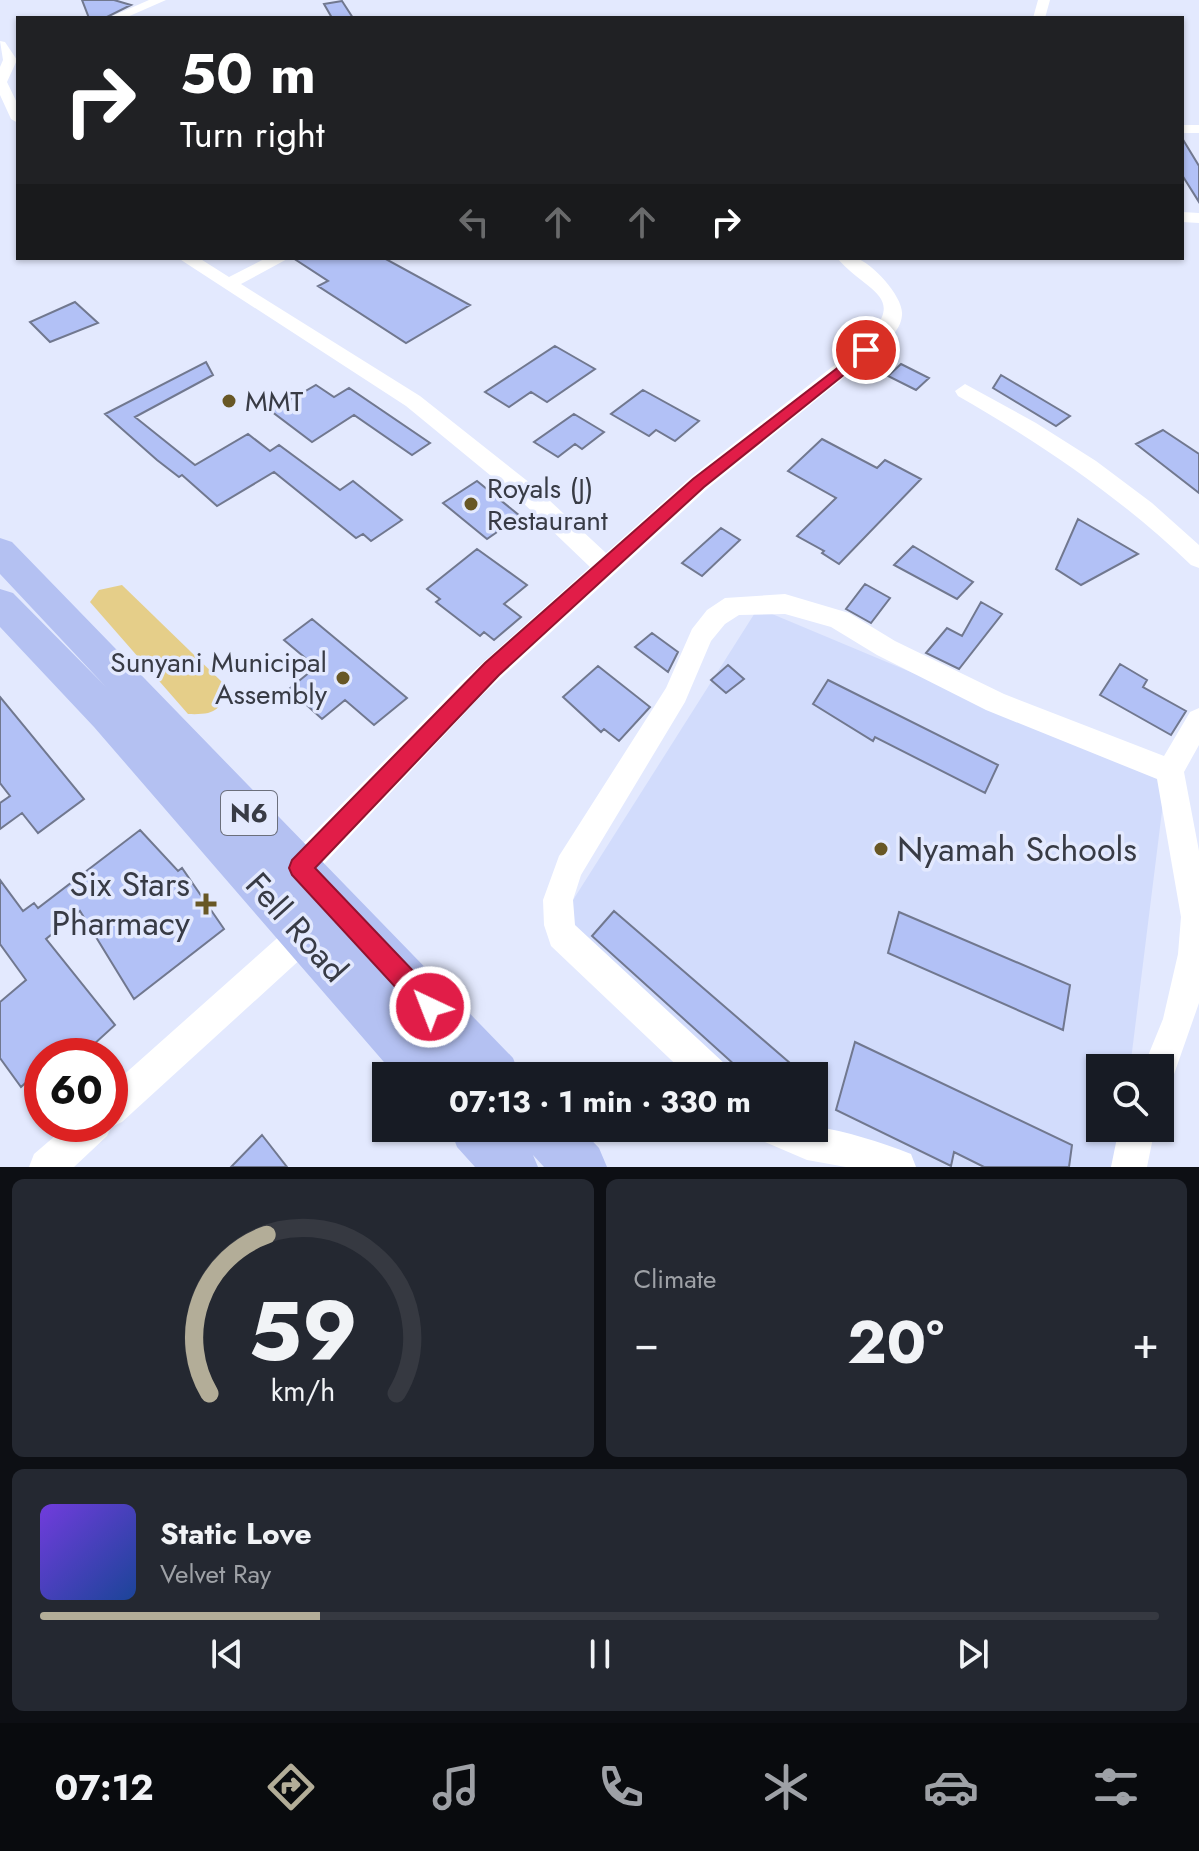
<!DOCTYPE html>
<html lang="en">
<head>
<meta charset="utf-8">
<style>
  :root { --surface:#171b24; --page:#242831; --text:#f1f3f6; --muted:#9ea1a6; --line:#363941; --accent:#b3ad98 }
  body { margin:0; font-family:Jost,sans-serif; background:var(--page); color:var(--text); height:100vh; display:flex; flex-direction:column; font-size:30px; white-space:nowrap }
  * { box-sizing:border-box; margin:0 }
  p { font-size:26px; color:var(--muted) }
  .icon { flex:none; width:44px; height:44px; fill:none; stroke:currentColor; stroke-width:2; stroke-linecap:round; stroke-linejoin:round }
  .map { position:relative; height:1167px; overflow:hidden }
  .sheet { display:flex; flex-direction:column; gap:12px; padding:12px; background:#0d0f14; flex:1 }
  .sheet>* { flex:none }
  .guide { position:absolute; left:16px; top:16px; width:1168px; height:244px; border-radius:0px; box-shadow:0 2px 6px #0004; background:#202124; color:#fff; overflow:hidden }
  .controls { position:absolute; left:1086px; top:1054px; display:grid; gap:16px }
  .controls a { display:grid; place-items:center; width:88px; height:88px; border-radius:0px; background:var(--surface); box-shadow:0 2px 6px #0004; font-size:40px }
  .speed { position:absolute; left:24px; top:1038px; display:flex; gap:16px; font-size:40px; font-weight:700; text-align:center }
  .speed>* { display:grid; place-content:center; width:104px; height:104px; border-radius:50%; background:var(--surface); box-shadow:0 2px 6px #0004; line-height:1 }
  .speed .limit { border:12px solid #d22; background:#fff; color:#111 }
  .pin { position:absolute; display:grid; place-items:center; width:68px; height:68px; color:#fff; margin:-34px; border:4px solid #fff; border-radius:50%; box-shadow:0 2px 8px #0007 }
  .me { position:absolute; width:88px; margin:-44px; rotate:317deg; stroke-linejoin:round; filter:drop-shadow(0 0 6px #0008) }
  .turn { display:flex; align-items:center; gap:28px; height:168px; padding:0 32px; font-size:36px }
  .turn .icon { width:104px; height:104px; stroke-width:2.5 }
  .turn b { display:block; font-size:56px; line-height:68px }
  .lanes { display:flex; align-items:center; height:76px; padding:0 32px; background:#0003; justify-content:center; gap:40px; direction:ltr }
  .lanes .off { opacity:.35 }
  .big { font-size:60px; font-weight:700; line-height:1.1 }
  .sheet .widget { flex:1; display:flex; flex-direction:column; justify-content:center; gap:12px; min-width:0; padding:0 28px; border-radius:12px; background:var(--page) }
  .sheet .dial { align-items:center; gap:0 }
  .dial svg { height:208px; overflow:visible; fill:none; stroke:var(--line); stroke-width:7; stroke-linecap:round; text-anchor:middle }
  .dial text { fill:var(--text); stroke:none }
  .song { display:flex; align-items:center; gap:24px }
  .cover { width:96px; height:96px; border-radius:12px; background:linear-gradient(135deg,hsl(260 70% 55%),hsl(220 70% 35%)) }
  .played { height:8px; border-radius:4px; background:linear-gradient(90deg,var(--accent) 25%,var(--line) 25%) }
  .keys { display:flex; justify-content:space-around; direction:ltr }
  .heat { display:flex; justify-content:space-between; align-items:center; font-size:44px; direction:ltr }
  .sheet .tiles { flex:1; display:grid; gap:12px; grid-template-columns:1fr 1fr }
  .widget:last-child { grid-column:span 2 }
  .trip { position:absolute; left:372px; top:1062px; width:456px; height:80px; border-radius:0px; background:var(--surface); box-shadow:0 2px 6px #0004; font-weight:700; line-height:80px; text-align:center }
  .tabs { display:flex; height:128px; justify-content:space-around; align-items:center; background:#090b0e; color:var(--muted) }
  .tabs .icon { width:56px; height:56px }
  .tabs .current { color:var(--accent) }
  .tabs b { font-size:36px; color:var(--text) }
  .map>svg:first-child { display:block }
</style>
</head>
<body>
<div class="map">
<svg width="1199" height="1167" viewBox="0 0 1199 1167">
  <rect width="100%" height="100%" fill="#e3e9fe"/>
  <path fill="#d2dcfc" d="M 758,608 L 1166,779 L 1130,1068 L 1100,1068 L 1100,1128 L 1122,1128 L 1117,1167 L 908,1167 L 814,1128 L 814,1076 L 731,1076 L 561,919 Z"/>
  <path fill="#e5ce89" d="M 122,585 L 224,684 C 224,711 214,715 188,714 L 90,602 L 99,590 Z"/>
  <path fill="#b2c1f6" stroke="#71788f" stroke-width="2" d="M 82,0 L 114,0 L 131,5 L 105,18 L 89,18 Z
    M 342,1 L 353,18 L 332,18 L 324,4 Z
    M 1182,138 L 1199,166 L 1199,202 L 1182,175 Z
    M 293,258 L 384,258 L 470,305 L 406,343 L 318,286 L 328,281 Z
    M 75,302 L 98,323 L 50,342 L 30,322 Z
    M 555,346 L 595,369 L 547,402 L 531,392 L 509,407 L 485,392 Z
    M 206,362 L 213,375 L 135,417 L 195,465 L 248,434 L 270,451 L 279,445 L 340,490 L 353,481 L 402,520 L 371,541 L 363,534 L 356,538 L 274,472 L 217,506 L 182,475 L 179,477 L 157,460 L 105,414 Z
    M 901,364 L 929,378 L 916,390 L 888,376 Z
    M 1001,375 L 1070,416 L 1056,426 L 993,388 Z
    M 316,385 L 334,397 L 349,388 L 430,443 L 412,455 L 354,415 L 312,442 L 271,411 Z
    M 643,390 L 699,421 L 675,441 L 656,430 L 649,436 L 611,414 Z
    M 574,414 L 604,432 L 582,449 L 575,444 L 558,457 L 534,442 Z
    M 1163,430 L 1199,454 L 1199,493 L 1136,444 Z
    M 822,439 L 877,468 L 885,460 L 921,479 L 839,564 L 822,553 L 824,551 L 797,536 L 836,498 L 788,471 Z
    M 477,481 L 520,516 L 487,539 L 443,503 Z
    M 1078,519 L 1138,554 L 1081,585 L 1056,569 Z
    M 721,528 L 740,540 L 702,576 L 682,563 Z
    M 913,546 L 973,582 L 957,599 L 894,565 Z
    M 477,549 L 527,585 L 504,604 L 521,617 L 494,640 L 484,632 L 480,636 L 436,602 L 440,599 L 427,589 Z
    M 865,584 L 890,598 L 871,623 L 846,609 Z
    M 981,602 L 1002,614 L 959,669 L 926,653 L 947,628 L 962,636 Z
    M 312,619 L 407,698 L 374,725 L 345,700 L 322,719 L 289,689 L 316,667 L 284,640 Z
    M 652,633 L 678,652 L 668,672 L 635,647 Z
    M 1120,664 L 1147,680 L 1143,687 L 1186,711 L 1171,735 L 1100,695 Z
    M 728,665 L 744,679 L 726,693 L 711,680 Z
    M 598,666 L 650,707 L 619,741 L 604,729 L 601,732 L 563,697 Z
    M 828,680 L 998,765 L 985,793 L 875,737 L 873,741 L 813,704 Z
    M 0,697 L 84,799 L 38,833 L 22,813 L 0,829 L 0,803 L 10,796 L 0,783 Z
    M 140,830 L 178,871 L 182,868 L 224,929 L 134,999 L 80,911 L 46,939 L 115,1025 L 81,1056 L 42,1056 L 42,1068 L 21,1087 L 0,1058 L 0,1002 L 26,980 L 0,944 L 0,880 L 23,911 L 34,903 L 38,908 Z
    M 614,911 L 805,1076 L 747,1076 L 592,936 Z
    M 899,912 L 1070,985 L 1063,1030 L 888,953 Z
    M 855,1042 L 1072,1145 L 1069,1167 L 984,1167 L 954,1152 L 951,1166 L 836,1110 Z
    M 262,1135 L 287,1167 L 231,1167 Z"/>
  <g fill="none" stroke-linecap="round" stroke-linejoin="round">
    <path fill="#fff" fill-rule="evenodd" d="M 149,0 L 166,0 L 125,18 L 108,18 Z
      M 1038,0 L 1050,0 L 1045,18 L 1033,18 Z
      M 0,41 L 5,42 L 17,60 L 7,82 L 18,105 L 18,123 L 11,119 L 0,95 L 0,67 L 3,60 Z
      M 1182,125 L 1199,125 L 1199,133 L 1182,133 Z
      M 1182,212 L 1199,213 L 1199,223 L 1182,222 Z
      M 178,258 L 199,258 L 229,277 L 266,258 L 289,258 L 241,284 L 420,396 L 535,487 L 606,553 L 691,477 L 859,346 C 912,296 868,294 837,258 C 843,258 851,256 856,258 C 872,263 904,297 902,315 C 901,332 884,343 873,354 L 707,489 L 479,698 L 311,878 L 300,882 L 289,878 L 285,868 L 289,858 L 461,682 L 590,567 L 519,499 L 406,406 Z
      M 965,384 L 1036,423 L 1096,461 L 1152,503 L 1199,545 L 1199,568 L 1191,565 C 1120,497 1042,444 958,396 L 955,391 Z
      M 785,594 L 849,613 L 895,641 L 1004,694 L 1164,756 L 1190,712 L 1199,708 L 1199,745 L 1184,772 L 1199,851 L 1199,1003 L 1172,1080 L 1160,1085 L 1160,1068 L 1143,1068 L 1163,1019 L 1178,954 L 1181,917 L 1157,779 L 986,710 L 877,655 L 831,627 L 785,614 L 739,615 L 725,624 L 711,641 L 685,702 L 581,875 L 573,900 L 575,925 L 725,1064 L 730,1076 L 688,1076 L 551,946 L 544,925 L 543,900 L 559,856 L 666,688 L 692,629 L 707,610 L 725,598 Z
      M 304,919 L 315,924 L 320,935 L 315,946 L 122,1122 L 111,1127 L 107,1136 L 74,1167 L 29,1167 L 34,1154 L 69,1124 L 110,1124 L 110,1087 L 293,924 Z
      M 814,1126 C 848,1132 878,1141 911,1154 L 916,1167 L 846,1167 L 807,1160 L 760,1140 L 754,1128 Z
      M 1119,1128 L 1155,1128 L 1147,1167 L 1111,1167 Z"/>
    <path fill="#b4c1f2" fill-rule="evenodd" d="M 0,538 L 12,542 L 513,1058 L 520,1076 L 461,1076 L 451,1066 L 455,1076 L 396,1076 L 94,727 L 0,627 L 0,589 L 13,593 L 106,687 L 0,574 Z
      M 450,1128 L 512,1128 L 523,1140 L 518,1128 L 580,1128 L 599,1148 L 607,1167 L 544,1167 L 533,1155 L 538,1167 L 475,1167 L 457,1147 Z"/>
  </g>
  <path fill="#e11d48" stroke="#92132f" stroke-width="2" d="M 866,346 L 873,350 L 871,353 L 704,487 L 499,675 L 315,868 L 439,998 L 443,1007 L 439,1016 L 430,1020 L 422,1016 L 292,875 L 289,868 L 292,860 L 485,663 L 693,479 Z"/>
  <g fill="#685725" stroke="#e3e9fe" stroke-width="3">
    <circle cx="229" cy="401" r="8"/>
    <circle cx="471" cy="504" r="8"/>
    <circle cx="343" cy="678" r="8"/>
    <circle cx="881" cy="849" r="8"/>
    <path d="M202 892h8v8h8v8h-8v8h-8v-8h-8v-8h8z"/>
  </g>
  <g text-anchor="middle" stroke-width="7" stroke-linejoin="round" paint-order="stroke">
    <rect fill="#e3e9fe" stroke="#6b6f7c" stroke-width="2" x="221" y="791" width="56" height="44" rx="6"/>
    <g font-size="26" font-weight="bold" fill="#383b45">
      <text x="249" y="822">N6</text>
    </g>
    <g font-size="28" fill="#383b45" stroke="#e3e9fe" text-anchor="start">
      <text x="245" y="411">MMT</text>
      <text x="487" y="498">Royals (J)<tspan x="487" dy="32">Restaurant</tspan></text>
      <text x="327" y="672" text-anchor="end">Sunyani Municipal<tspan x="327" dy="32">Assembly</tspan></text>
    </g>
    <g font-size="34" fill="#383b45" stroke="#e3e9fe" text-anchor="start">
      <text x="897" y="861">Nyamah Schools</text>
      <text x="190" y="896" text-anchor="end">Six Stars<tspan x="190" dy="39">Pharmacy</tspan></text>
    </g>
    <g font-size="34" fill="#383b45" stroke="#e3e9fe">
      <text transform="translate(297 927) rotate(48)" y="12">Fell Road</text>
    </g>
  </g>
</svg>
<div class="controls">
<a><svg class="icon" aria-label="search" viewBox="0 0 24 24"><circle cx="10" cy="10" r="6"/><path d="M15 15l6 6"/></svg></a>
</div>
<div class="speed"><div class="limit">60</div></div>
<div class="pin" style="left:866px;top:350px;background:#d93025"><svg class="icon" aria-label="arrive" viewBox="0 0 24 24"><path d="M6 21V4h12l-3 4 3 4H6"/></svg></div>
<svg class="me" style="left:430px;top:1007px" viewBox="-20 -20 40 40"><circle r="17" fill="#e11d48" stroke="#fff" stroke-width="3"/><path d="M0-11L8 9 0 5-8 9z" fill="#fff"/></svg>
<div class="trip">07:13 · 1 min · 330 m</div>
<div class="guide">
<div class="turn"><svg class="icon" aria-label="right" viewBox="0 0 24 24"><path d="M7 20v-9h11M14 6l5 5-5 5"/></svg><div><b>50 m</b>Turn right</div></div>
<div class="lanes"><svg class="icon off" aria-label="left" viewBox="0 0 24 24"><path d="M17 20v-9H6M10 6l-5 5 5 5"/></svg><svg class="icon off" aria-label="ahead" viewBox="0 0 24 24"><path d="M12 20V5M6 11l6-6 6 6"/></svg><svg class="icon off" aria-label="ahead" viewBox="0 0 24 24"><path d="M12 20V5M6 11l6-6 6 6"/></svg><svg class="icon" aria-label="right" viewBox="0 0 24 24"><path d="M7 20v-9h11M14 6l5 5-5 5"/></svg></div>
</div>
</div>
<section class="sheet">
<div class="tiles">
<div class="widget dial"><svg viewBox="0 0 100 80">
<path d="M14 69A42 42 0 1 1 86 69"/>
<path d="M14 69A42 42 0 0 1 36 8" stroke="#b3ad98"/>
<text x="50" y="56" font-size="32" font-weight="700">59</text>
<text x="50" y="72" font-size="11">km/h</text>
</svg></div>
<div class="widget"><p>Climate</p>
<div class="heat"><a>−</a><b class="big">20°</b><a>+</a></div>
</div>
<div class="widget">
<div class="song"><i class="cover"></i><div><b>Static Love</b><p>Velvet Ray</p></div></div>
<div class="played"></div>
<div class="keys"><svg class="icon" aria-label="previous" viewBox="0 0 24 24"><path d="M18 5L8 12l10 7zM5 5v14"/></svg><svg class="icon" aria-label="pause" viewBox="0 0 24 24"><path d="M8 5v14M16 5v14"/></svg><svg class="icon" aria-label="next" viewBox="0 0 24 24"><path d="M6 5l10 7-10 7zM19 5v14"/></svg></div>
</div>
</div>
</section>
<nav class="tabs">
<b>07:12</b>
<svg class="icon current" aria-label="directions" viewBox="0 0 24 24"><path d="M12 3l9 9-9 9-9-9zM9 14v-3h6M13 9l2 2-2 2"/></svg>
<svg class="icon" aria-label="music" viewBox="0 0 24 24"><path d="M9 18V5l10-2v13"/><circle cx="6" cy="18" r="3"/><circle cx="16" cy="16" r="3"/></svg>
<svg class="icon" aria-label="phone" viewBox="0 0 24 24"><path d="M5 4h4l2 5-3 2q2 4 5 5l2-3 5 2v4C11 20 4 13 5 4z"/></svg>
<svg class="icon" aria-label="climate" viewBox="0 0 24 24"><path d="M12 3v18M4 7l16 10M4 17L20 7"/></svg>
<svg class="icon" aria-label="car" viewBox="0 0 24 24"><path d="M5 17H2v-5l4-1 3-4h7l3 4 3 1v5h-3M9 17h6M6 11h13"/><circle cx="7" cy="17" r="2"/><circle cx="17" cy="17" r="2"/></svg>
<svg class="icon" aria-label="filters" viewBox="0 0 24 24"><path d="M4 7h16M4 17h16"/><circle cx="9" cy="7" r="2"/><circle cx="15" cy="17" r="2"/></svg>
</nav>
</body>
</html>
